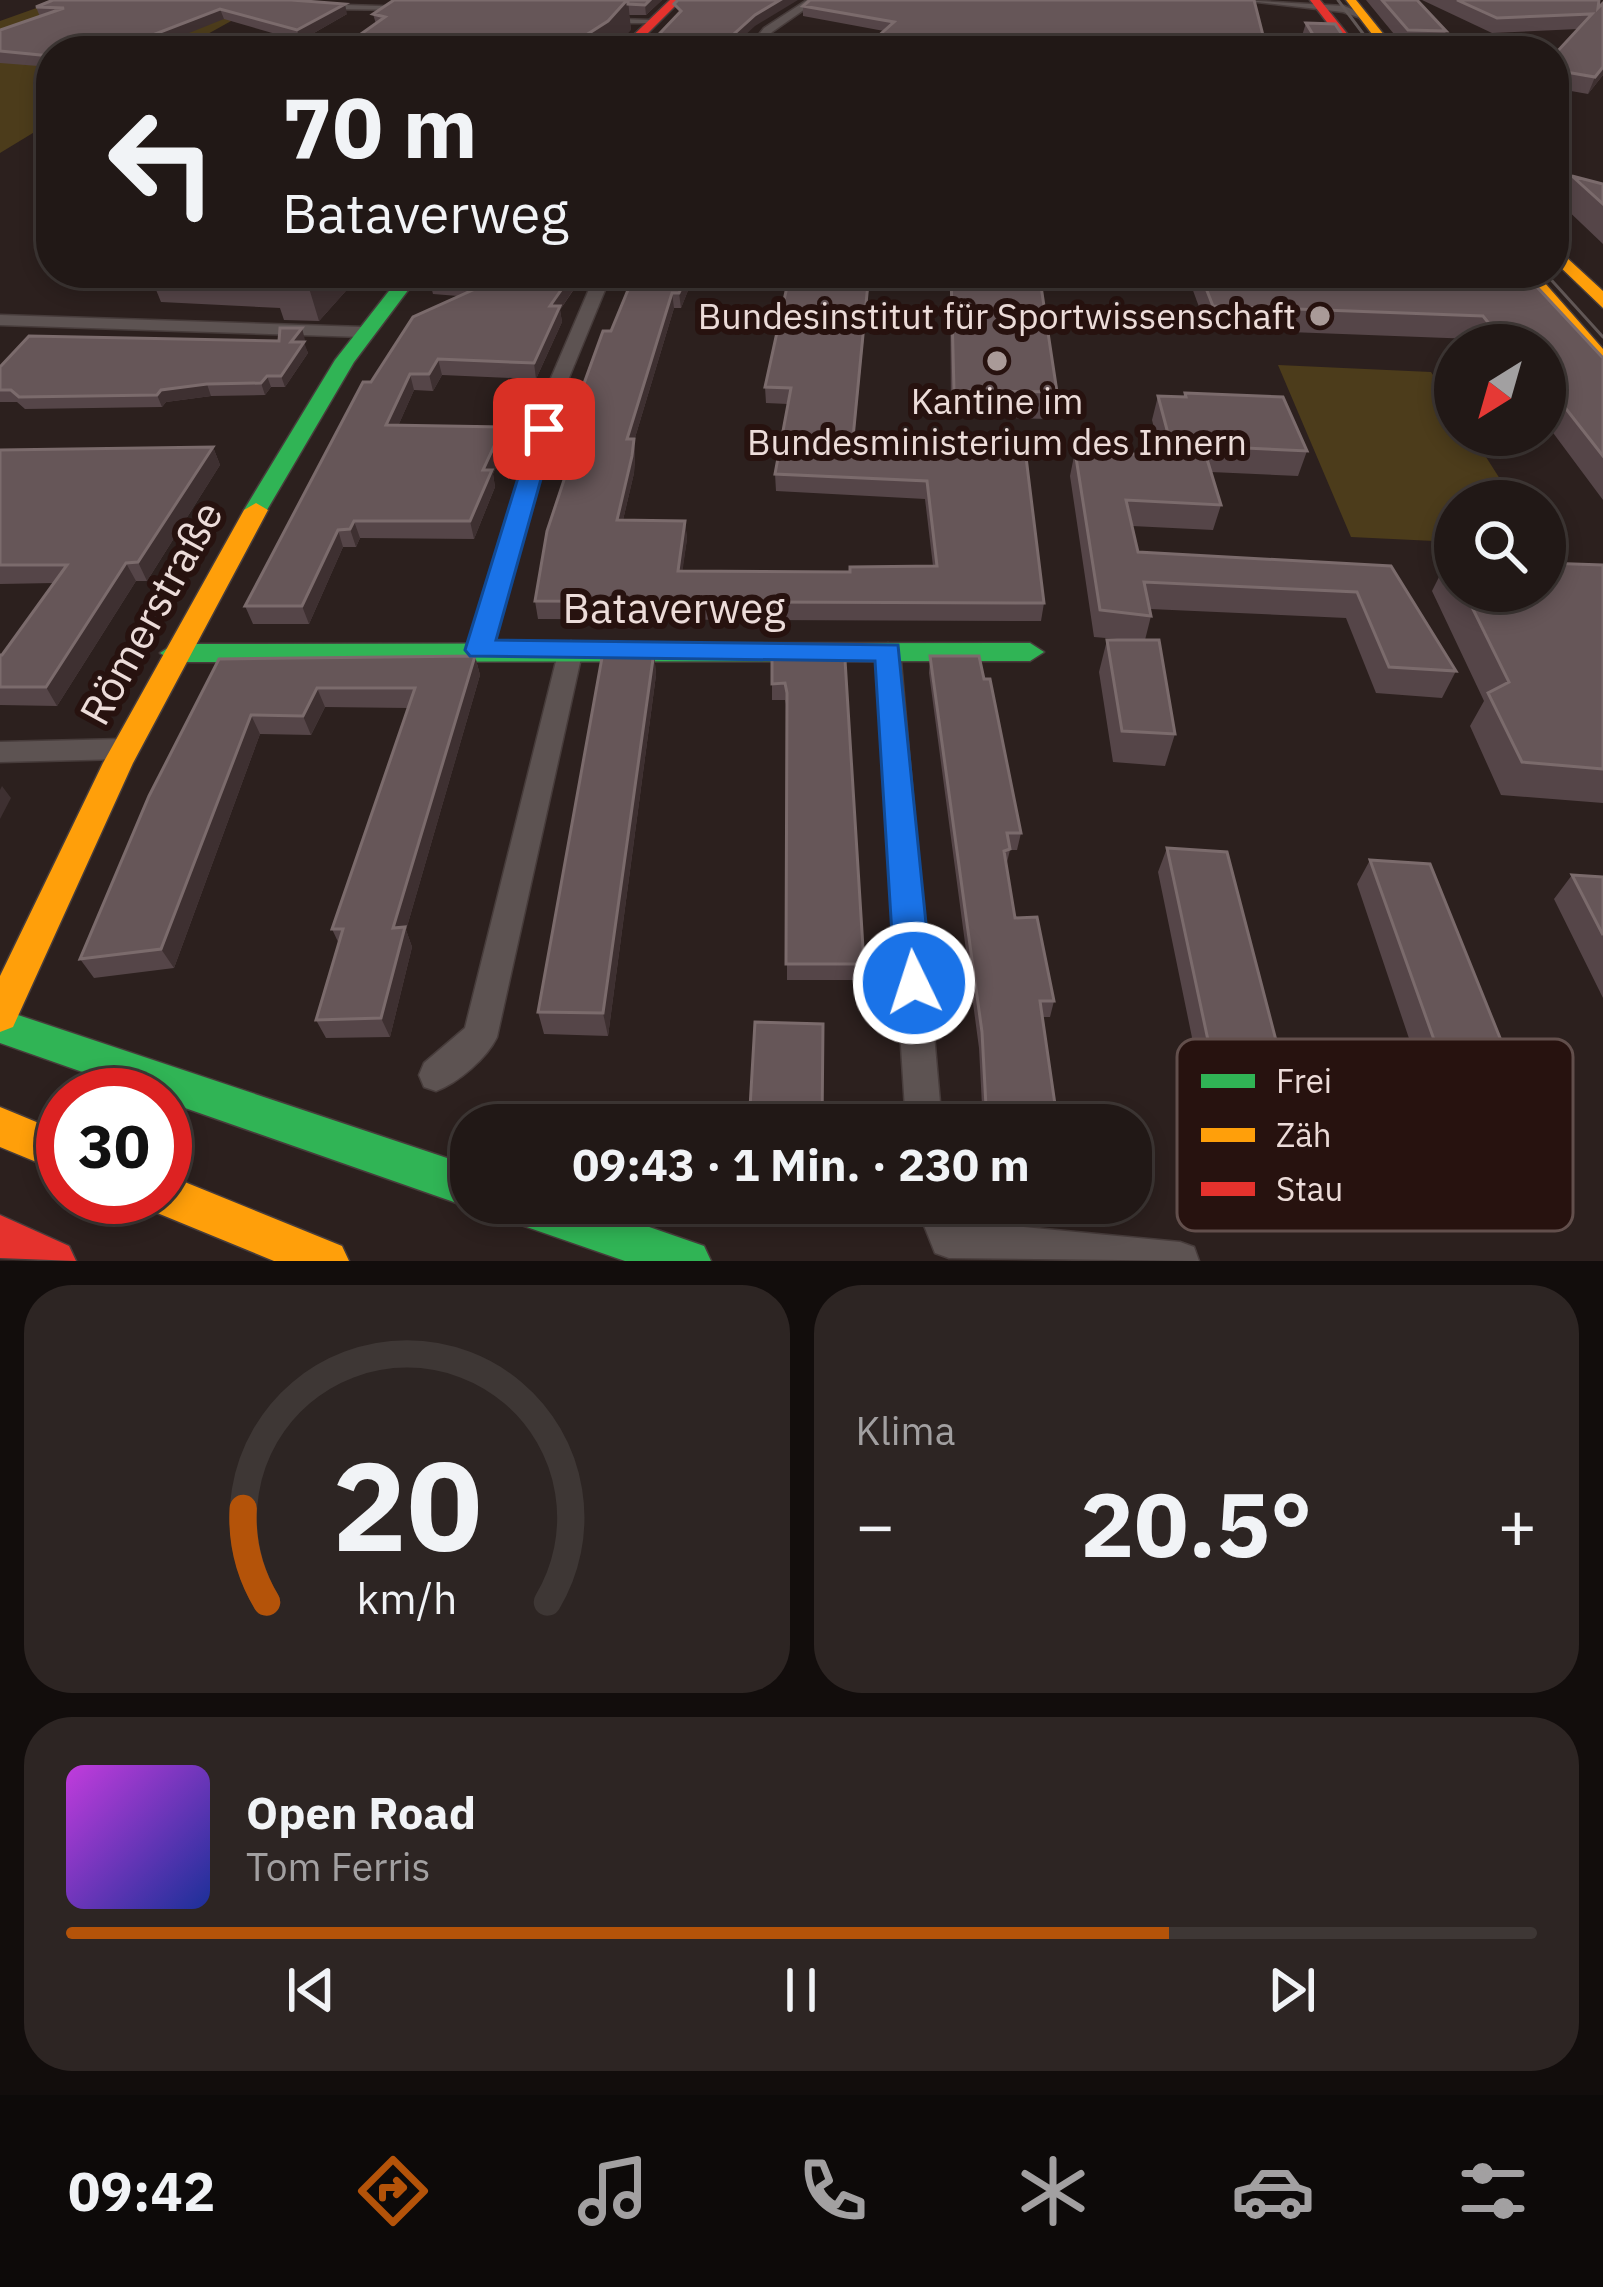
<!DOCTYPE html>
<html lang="de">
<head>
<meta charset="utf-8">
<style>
  :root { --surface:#211816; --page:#2d2523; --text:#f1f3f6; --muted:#a2a0a1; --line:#3e3735; --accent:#b45309 }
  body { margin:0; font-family:"IBM Plex Sans",sans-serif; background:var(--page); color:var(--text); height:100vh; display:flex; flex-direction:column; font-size:45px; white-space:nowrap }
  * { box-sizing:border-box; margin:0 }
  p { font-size:39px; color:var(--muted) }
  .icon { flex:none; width:66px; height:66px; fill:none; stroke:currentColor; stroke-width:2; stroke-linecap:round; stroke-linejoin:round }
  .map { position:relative; height:1261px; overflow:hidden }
  .sheet { display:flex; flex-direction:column; gap:24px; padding:24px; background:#120d0c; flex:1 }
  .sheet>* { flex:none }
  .top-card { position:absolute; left:36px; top:36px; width:1533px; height:252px; border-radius:48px; box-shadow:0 6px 18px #0003,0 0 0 3px var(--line); background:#211816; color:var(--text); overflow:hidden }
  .needle { width:78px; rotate:217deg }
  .buttons { position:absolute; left:1434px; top:324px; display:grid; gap:24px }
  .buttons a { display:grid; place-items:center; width:132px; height:132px; border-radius:50%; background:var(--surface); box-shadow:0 6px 18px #0003,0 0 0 3px var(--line); font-size:60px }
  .speed { position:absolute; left:36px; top:1068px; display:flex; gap:24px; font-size:60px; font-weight:700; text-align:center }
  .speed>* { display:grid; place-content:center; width:156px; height:156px; border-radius:50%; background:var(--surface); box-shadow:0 6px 18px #0003,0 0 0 3px var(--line); line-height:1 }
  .speed .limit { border:18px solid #d22; background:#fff; color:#111 }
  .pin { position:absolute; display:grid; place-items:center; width:102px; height:102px; color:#fff; margin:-51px; border-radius:24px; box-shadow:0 6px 18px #0006 }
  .me { position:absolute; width:132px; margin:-66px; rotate:356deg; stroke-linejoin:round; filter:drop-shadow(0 0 9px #0008) }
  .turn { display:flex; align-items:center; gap:42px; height:252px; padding:0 48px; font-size:54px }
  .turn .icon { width:156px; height:156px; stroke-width:2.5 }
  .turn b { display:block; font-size:84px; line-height:102px }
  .big { font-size:90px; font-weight:800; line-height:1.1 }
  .sheet .widget { flex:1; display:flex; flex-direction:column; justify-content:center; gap:18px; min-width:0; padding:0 42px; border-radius:48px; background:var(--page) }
  .sheet .dial { align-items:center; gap:0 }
  .dial svg { height:312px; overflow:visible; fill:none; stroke:var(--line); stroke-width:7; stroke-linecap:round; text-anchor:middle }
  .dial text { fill:var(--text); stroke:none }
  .song { display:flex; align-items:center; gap:36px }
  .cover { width:144px; height:144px; border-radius:18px; background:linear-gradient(135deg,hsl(290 70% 55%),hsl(230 70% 35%)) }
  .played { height:12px; border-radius:6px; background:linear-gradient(90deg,var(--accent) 75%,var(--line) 75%) }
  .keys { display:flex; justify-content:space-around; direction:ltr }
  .heat { display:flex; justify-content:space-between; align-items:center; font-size:66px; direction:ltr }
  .sheet .tiles { flex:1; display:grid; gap:24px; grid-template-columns:1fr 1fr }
  .widget:last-child { grid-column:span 2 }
  .trip { position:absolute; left:450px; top:1104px; width:702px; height:120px; border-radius:48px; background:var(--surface); box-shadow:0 6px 18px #0003,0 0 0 3px var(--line); font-weight:800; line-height:120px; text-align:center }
  .tabs { display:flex; height:192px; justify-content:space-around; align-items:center; background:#0d0a09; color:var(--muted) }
  .tabs .icon { width:84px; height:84px }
  .tabs .selected { color:var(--accent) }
  .tabs b { font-size:54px; color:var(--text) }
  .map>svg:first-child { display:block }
</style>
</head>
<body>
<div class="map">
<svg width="1603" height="1261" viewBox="0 0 1603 1261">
  <rect width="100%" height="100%" fill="#2c201e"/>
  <path fill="#4c3c1b" d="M 59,0 L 251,10 L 177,51 L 51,51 L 51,122 L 0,153 L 0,21 Z
    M 1278,365 L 1431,372 L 1455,409 L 1455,435 L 1472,435 L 1514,501 L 1455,501 L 1455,542 L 1351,537 Z"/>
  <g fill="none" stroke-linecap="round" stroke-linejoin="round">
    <defs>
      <path id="street" d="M 807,0 L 818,0 L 772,32 L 756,51 L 746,51 L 764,28 Z
        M 1240,0 L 1344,6 L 1366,15 L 1361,18 L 1343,12 Z
        M 313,4 L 413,7 L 418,10 L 316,9 Z
        M 594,18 L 649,20 L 654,23 L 597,23 Z
        M 596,273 L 612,273 L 566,385 L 492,650 L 480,658 L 471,656 L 468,650 L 548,385 Z
        M 0,315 L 363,327 L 372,332 L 363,337 L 0,325 Z
        M 571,641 L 583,649 L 497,1037 C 487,1058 458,1083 436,1091 L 424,1087 L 419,1075 L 424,1063 L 465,1028 L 559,649 Z
        M 888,643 L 900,651 L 942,1125 L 906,1125 L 876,651 Z
        M 123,739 L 132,742 L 136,749 L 132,756 L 123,759 L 0,762 L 0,742 Z
        M 915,1203 L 953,1203 L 961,1221 L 1180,1242 L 1194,1247 L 1199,1261 L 949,1258 L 935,1253 Z"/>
      <path id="fast" d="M 403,273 L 421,273 L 354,362 L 264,515 L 248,515 L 244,510 L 335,360 Z
        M 1030,643 L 1044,652 L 1030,661 L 174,662 L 160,653 L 174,644 Z
        M 0,1009 L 471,1166 L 471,1203 L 483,1203 L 471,1208 L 165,1101 L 165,1095 L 148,1095 L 0,1043 Z
        M 495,1203 L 580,1203 L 704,1246 L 711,1261 L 625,1261 L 501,1218 Z"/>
      <path id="slow" d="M 1346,0 L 1356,0 L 1397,51 L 1385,51 Z
        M 1554,246 L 1603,291 L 1603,308 L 1554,261 Z
        M 1517,273 L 1536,273 L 1603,349 L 1603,367 L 1596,365 Z
        M 256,503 L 268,510 L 133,763 L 13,1027 L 0,1032 L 0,976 L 103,763 L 244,510 Z
        M 0,1107 L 63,1133 L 63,1173 L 0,1147 Z
        M 165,1174 L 342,1246 L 349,1261 L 274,1261 L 150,1210 L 145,1197 L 165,1197 Z"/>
      <path id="jam" d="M 670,0 L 681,0 L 630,51 L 617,51 Z
        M 1310,0 L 1320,0 L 1361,51 L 1349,51 Z
        M 0,1215 L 69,1246 L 76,1261 L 0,1258 Z"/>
    </defs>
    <use href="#street" stroke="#473c3b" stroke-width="3"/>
    <use href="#fast" stroke="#473c3b" stroke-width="3"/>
    <use href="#slow" stroke="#473c3b" stroke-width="3"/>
    <use href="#jam" stroke="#473c3b" stroke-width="3"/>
    <use href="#street" fill="#5d5352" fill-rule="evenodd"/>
    <use href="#fast" fill="#30b455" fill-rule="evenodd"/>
    <use href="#slow" fill="#ff9f0a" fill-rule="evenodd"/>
    <use href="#jam" fill="#e5322d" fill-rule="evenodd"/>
    <path stroke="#615756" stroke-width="3" d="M 1338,0 L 1376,51
      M 1545,273 L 1603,337"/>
  </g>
  <path fill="#554548" d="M 53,0 L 347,14 L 300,41 L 224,19 L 51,51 L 51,67 L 0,63 L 0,30 L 40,17 L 36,7 Z
    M 394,0 L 662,0 L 646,15 L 629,15 L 631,30 L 376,24 L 373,14 Z
    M 1366,0 L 1417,0 L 1446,31 L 1441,47 L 1403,45 Z
    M 1422,0 L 1599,0 L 1603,75 L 1588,94 L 1554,88 L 1554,55 L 1578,29 L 1492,33 Z
    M 803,6 L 1267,51 L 867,51 L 867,46 L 884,31 L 803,16 Z
    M 1306,23 L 1353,51 L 1308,51 L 1301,39 Z
    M 1572,176 L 1603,184 L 1603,244 L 1560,203 Z
    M 119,273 L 361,273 L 361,274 L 319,321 L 284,320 L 280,308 L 161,302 L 150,275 Z
    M 635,273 L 695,273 L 681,308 L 674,308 L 634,441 L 635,456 L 634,473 L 623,520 L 685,521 L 687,539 L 682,571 L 850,572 L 933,566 L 925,499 L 776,491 L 775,474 L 788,404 L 766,403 L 765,387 L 870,273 L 853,448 L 1026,457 L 1044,603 L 1041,621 L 538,619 L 535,601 L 572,455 L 569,438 Z
    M 950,273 L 1039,273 L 1057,392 L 1052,419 L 951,417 Z
    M 1194,273 L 1289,273 L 1290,276 L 1443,283 L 1436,273 L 1524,273 L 1603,358 L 1603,500 L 1545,422 L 1545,345 L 1477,345 L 1473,339 L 1207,329 L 1191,285 Z
    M 429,279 L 581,279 L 560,310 L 562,322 L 536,379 L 442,375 L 433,391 L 414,390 L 398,426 L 503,427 L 506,444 L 493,474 L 495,487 L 474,539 L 360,538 L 356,547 L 343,547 L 309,624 L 253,624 L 245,606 L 371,382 L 458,296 L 433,294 Z
    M 305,340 L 303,342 L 308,353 L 285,387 L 271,387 L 265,395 L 211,396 L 166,402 L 162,407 L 25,409 L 17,402 L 0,402 L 0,367 Z
    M 1185,393 L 1307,451 L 1298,476 L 1211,472 L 1221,505 L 1213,530 L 1132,526 L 1138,552 L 1391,566 L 1456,671 L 1442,698 L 1376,693 L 1346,618 L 1150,609 L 1151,616 L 1145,640 L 1175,734 L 1165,766 L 1113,762 L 1099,672 L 1107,640 L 1129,640 L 1094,637 L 1070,476 L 1075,451 L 1161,455 L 1152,420 L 1158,396 L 1183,397 Z
    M 213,447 L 220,465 L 147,581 L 136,581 L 57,706 L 0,705 L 0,655 L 2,655 L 54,583 L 0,584 L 0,450 Z
    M 1448,559 L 1455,559 L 1455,591 L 1545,591 L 1603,565 L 1603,803 L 1501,795 L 1470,726 L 1484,701 L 1432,591 Z
    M 654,652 L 656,675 L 608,1036 L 544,1034 L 538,1012 Z
    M 475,656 L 480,675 L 406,930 L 412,947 L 390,1037 L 326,1038 L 316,1020 L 339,944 L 332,929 L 408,708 L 325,707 L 311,735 L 260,734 L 174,968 L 94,978 L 80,959 L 219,659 Z
    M 930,656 L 1021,833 L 1017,850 L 1010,850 L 1006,866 L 1015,918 L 1054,1001 L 1050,1017 L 1042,1017 L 1058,1125 L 983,1125 L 979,1048 L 929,673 Z
    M 845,660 L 864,964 L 863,980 L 787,980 L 787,708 L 785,700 L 772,700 L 772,684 Z
    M 1167,848 L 1305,1152 L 1290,1173 L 1219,1169 L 1158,872 Z
    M 1370,860 L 1554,1172 L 1532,1193 L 1459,1187 L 1357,884 Z
    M 1572,875 L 1603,877 L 1603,998 L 1554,899 Z"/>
  <path fill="#3e3031" d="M 628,0 L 631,30 L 612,51 L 561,51 Z
    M 650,0 L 662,0 L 646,15 L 645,5 Z
    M 780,0 L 798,0 L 755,26 L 728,51 L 715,51 L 755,15 Z
    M 345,4 L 347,14 L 300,41 L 297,30 Z
    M 220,9 L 224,19 L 144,51 L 111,51 Z
    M 1603,67 L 1603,75 L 1588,94 L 1595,77 Z
    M 311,273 L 361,273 L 361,274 L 319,321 L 306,278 Z
    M 573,273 L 584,273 L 560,310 L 562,322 L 536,379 L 534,363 L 550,306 Z
    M 688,273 L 695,273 L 681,308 L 679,293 Z
    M 672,293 L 674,308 L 634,441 L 635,456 L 634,473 L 619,537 L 617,520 L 627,439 Z
    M 302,328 L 305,340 L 295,353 L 291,342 Z
    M 304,342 L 308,353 L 285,387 L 281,376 Z
    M 438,359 L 442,375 L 433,391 L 429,374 Z
    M 410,374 L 414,390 L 391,442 L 386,425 Z
    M 267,376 L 271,387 L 265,395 L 261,383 Z
    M 207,384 L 211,396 L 166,402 L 162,407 L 157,395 L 161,390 Z
    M 503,427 L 506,444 L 493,474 L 495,487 L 474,539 L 470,521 L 483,470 Z
    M 213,447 L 220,465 L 147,581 L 138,562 Z
    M 354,521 L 360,538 L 356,547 L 350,529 Z
    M 685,521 L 687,539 L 680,589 L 678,571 Z
    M 338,530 L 343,547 L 309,624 L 302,606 Z
    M 126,563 L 136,581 L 57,706 L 46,687 Z
    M 654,652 L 656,675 L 608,1036 L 603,1013 Z
    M 475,656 L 480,675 L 406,930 L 412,947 L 390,1037 L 381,1018 L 393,928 Z
    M 317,688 L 325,707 L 311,735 L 303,716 Z
    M 251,715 L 260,734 L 174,968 L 161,949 Z
    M 2,786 L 11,798 L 0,819 L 0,790 Z"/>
  <path fill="#665658" stroke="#7b6b6c" stroke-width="3" d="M 53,0 L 291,0 L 345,4 L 297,30 L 220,9 L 111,51 L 51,51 L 51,56 L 0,51 L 0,30 L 64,8 L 36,7 Z
    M 394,0 L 627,0 L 608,21 L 561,51 L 337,51 L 385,17 L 373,14 Z
    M 628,0 L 650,0 L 645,5 L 628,4 Z
    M 678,0 L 780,0 L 755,15 L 715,51 L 643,51 L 681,11 L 674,4 Z
    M 810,0 L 1254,0 L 1267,51 L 1062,51 L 985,43 L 978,51 L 914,51 L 867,46 L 894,22 L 803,6 Z
    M 1382,0 L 1417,0 L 1446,31 L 1408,30 Z
    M 1457,0 L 1599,0 L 1598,8 L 1603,3 L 1603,67 L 1595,77 L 1554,70 L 1554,55 L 1592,14 L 1497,18 Z
    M 1306,23 L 1335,24 L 1353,51 L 1323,51 Z
    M 1572,176 L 1603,184 L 1603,204 Z
    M 270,273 L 311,273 L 306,278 L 270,277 Z
    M 435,273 L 573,273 L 550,306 L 560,306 L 534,363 L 438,359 L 429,374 L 410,374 L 386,425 L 503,427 L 483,470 L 492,470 L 470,521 L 354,521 L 350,529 L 338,530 L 302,606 L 245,606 L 363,382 L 371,382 L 413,317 L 486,284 L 429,279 Z
    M 635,273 L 688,273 L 679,293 L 672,293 L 627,439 L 634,439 L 632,456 L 617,520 L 685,521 L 678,571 L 850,572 L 850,567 L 937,566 L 927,481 L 775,474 L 791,388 L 765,387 L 790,273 L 869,273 L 852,448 L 1026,457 L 1044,603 L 535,601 L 547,531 L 578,438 L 569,438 L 578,400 L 603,331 L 611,331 Z
    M 951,273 L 1039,273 L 1057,392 L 954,391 Z
    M 1200,273 L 1289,273 L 1290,276 L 1469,284 L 1461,273 L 1524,273 L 1603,358 L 1603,456 L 1545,382 L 1545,345 L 1506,345 L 1483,316 L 1213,306 Z
    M 280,328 L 302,328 L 291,342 L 304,342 L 281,376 L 267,376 L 261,383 L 207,384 L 161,390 L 157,395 L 19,397 L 11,390 L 0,390 L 0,367 L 29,336 L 279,341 Z
    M 1185,393 L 1283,397 L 1307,451 L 1203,446 L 1221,505 L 1126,500 L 1138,552 L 1391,566 L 1456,671 L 1389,667 L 1357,592 L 1144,582 L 1151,616 L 1100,610 L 1075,451 L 1174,456 L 1158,396 L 1186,397 Z
    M 213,447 L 138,562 L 126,563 L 46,687 L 0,687 L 0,655 L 2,655 L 67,565 L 0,565 L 0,450 Z
    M 1448,559 L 1455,559 L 1455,573 Z
    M 1545,563 L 1603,565 L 1603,769 L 1522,762 L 1488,693 L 1509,682 L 1464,591 L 1545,591 Z
    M 1107,640 L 1159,640 L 1175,734 L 1122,731 Z
    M 603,652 L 654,652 L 603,1013 L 538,1012 Z
    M 475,656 L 393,928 L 405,927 L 381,1018 L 316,1020 L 343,929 L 332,929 L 415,688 L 317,688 L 303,716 L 251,715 L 161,949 L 80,959 L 149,796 L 219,659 Z
    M 930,656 L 979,656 L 984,679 L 990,679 L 1021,833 L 1007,833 L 1010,849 L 1004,851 L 1015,918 L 1037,917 L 1054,1001 L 1040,1001 L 1058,1125 L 987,1125 L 982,1032 Z
    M 772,657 L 845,660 L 864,964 L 786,964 L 787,693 L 785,683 L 772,684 Z
    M 1167,848 L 1227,852 L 1305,1152 L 1231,1148 Z
    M 1370,860 L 1430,864 L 1554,1172 L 1479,1166 Z
    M 1572,875 L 1603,877 L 1603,935 Z
    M 755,1022 L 823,1024 L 822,1125 L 749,1125 Z"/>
  <path fill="#1a73e8" stroke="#114b97" stroke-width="3" d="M 544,423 L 555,429 L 496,640 L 898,645 L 932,983 L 926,994 L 914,999 L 901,994 L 895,983 L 875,661 L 470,656 L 465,650 L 533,429 Z"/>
  <g fill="#a99a98" stroke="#27120f" stroke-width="4.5">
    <circle cx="1320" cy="316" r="12"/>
    <circle cx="997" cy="361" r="12"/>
  </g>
  <g text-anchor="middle" stroke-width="12" stroke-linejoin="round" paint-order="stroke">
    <g font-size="36" fill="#ecdcd9" stroke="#27120f" text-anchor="end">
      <text x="1296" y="329">Bundesinstitut für Sportwissenschaft</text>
      <text x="997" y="414" text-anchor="middle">Kantine im<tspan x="997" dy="41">Bundesministerium des Innern</tspan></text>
    </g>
    <g font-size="42" fill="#ecdcd9" stroke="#27120f">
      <text x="674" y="623">Bataverweg</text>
      <text transform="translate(151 613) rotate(-61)" y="15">Römerstraße</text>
    </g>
  </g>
  <rect x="1177" y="1039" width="396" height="192" rx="18" fill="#27120f" stroke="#624f4c" stroke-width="3"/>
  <rect x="1201" y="1074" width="54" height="14" fill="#30b455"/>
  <rect x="1201" y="1128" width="54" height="14" fill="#ff9f0a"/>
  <rect x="1201" y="1182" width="54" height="14" fill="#e5322d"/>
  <g font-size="33" fill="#ecdcd9">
    <text x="1276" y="1093">Frei</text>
    <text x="1276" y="1147">Zäh</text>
    <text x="1276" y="1201">Stau</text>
  </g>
</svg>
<div class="buttons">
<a><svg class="needle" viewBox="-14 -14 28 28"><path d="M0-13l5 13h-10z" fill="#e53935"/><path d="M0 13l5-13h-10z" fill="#a2a0a1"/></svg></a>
<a><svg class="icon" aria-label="search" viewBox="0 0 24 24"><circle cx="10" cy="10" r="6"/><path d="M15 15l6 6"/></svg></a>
</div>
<div class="speed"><div class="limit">30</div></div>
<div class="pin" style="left:544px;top:429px;background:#d93025"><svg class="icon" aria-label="arrive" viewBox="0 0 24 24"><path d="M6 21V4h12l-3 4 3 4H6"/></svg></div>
<svg class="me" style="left:914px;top:983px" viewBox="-20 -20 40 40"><circle r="17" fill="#1a73e8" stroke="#fff" stroke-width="3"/><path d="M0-11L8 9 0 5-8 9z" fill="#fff"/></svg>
<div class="trip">09:43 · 1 Min. · 230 m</div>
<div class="top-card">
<div class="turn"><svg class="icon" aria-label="left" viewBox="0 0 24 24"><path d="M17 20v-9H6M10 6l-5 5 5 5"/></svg><div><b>70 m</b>Bataverweg</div></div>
</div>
</div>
<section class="sheet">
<div class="tiles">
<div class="widget dial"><svg viewBox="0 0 100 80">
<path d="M14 69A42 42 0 1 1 86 69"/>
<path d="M14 69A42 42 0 0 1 8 45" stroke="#b45309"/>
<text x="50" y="56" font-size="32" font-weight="700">20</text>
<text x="50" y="72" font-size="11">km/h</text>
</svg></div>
<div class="widget"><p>Klima</p>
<div class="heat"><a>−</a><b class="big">20.5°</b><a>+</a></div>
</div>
<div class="widget">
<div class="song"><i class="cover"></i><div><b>Open Road</b><p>Tom Ferris</p></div></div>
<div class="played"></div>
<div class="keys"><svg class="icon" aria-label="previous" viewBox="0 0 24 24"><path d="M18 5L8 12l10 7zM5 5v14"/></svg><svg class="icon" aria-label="pause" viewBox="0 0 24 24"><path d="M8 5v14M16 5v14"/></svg><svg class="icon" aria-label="next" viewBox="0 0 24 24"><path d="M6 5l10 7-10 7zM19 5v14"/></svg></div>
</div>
</div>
</section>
<nav class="tabs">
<b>09:42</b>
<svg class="icon selected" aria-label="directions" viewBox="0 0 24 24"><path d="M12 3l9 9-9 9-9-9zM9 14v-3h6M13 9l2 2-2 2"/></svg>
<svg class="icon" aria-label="music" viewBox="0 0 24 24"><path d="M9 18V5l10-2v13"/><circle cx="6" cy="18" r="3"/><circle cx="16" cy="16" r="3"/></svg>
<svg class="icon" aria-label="phone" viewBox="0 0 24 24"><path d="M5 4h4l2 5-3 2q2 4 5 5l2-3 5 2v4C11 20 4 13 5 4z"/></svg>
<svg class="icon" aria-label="climate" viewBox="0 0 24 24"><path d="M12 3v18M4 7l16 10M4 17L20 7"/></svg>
<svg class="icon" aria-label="car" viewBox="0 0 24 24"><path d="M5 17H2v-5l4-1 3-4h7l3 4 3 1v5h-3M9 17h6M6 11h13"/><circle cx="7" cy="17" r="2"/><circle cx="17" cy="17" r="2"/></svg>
<svg class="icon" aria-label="filters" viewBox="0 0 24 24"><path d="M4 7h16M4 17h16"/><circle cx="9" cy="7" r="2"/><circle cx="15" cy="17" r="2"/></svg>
</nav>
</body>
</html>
